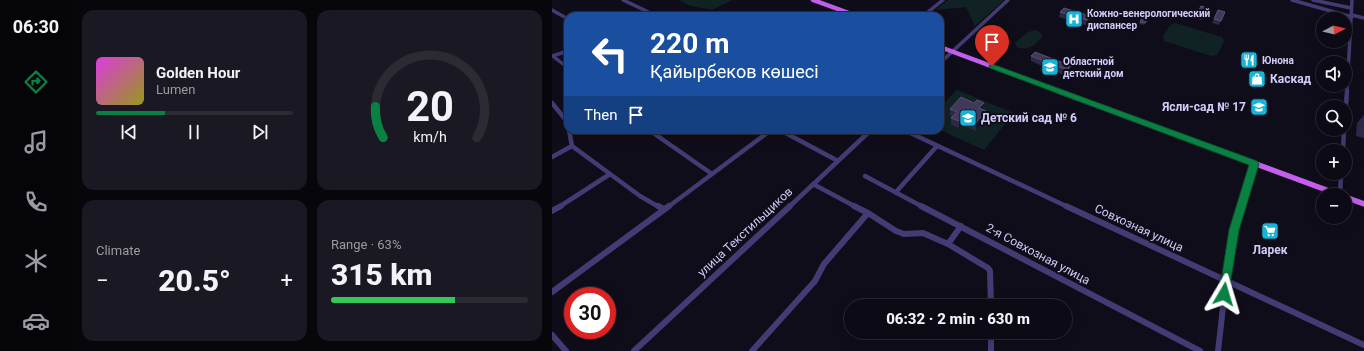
<!DOCTYPE html>
<html lang="en">
<head>
<meta charset="utf-8">
<style>
  :root { --surface:#0c0a14; --page:#1a1822; --text:#f1f3f6; --muted:#9a9aa0; --line:#2c2b34; --accent:#0b8043 }
  body { margin:0; font-family:Roboto,sans-serif; background:var(--page); color:var(--text); height:100vh; display:flex; flex-direction:column; font-size:15px; white-space:nowrap }
  * { box-sizing:border-box; margin:0 }
  p { font-size:13px; color:var(--muted) }
  .icon { flex:none; width:22px; height:22px; fill:none; stroke:currentColor; stroke-width:2; stroke-linecap:round; stroke-linejoin:round }
  .map { position:relative; flex:1; overflow:hidden }
  .side { display:flex; flex-direction:column; gap:10px; padding:10px; background:#07060b; width:480px }
  .side>* { flex:none }
  .top-card { position:absolute; left:12px; top:12px; width:380px; height:122px; border-radius:12px; box-shadow:0 2px 10px #0003,0 0 0 1px var(--line); background:#1a4fa0; color:#fff; overflow:hidden }
  .needle { width:26px; rotate:83deg }
  .buttons { position:absolute; left:764px; top:12px; display:grid; gap:8px }
  .buttons a { display:grid; place-items:center; width:36px; height:36px; border-radius:50%; background:var(--surface); box-shadow:0 2px 10px #0003,0 0 0 1px var(--line); font-size:20px }
  .speed { position:absolute; left:12px; top:287px; display:flex; gap:8px; font-size:20px; font-weight:700; text-align:center }
  .speed>* { display:grid; place-content:center; width:52px; height:52px; border-radius:50%; background:var(--surface); box-shadow:0 2px 10px #0003,0 0 0 1px var(--line); line-height:1 }
  .speed .limit { border:6px solid #d22; background:#fff; color:#111 }
  .pin { position:absolute; display:grid; place-items:center; width:34px; height:34px; color:#fff; margin:-41px -17px; border-radius:50% 50% 50% 0; rotate:-45deg; box-shadow:0 0 4px #0007 }
  .pin .icon { rotate:45deg }
  .me { position:absolute; width:44px; margin:-22px; rotate:7deg; stroke-linejoin:round; filter:drop-shadow(0 0 3px #0008) }
  .turn { display:flex; align-items:center; gap:14px; height:84px; padding:0 20px; font-size:18px }
  .turn .icon { width:52px; height:52px; stroke-width:2.5 }
  .turn b { display:block; font-size:28px; line-height:34px }
  .then { display:flex; align-items:center; height:38px; padding:0 20px; background:#0003; gap:8px; font-size:15px }
  .big { font-size:30px; font-weight:800; line-height:1.1 }
  .side .tile { flex:1; display:flex; flex-direction:column; justify-content:center; gap:6px; min-width:0; padding:0 14px; border-radius:12px; background:var(--page) }
  .side .dial { align-items:center; gap:0 }
  .dial svg { height:104px; overflow:visible; fill:none; stroke:var(--line); stroke-width:7; stroke-linecap:round; text-anchor:middle }
  .dial text { fill:var(--text); stroke:none }
  .song { display:flex; align-items:center; gap:12px }
  .cover { width:48px; height:48px; border-radius:6px; background:linear-gradient(135deg,hsl(300 70% 55%),hsl(60 70% 35%)) }
  .played { height:4px; border-radius:2px; background:linear-gradient(90deg,var(--accent) 35%,var(--line) 35%) }
  .keys { display:flex; justify-content:space-around; direction:ltr }
  .heat { display:flex; justify-content:space-between; align-items:center; font-size:22px; direction:ltr }
  .charge { height:6px; border-radius:3px; background:linear-gradient(90deg,#34c759 63%,var(--line) 0) }
  .side .tiles { flex:1; display:grid; gap:10px; grid-template-columns:repeat(2,1fr) }
  .trip { position:absolute; left:292px; top:299px; width:228px; height:40px; border-radius:20px; background:var(--surface); box-shadow:0 2px 10px #0003,0 0 0 1px var(--line); font-weight:800; line-height:40px; text-align:center }
  main { display:flex; flex:1; min-height:0 }
  .menu { display:flex; flex-direction:column; width:72px; justify-content:space-around; align-items:center; background:#050408; color:var(--muted) }
  .menu .icon { width:28px; height:28px }
  .menu .on { color:var(--accent) }
  .menu b { font-size:18px; color:var(--text) }
  .map>svg:first-child { display:block }
</style>
</head>
<body>
<main>
<nav class="menu">
<b>06:30</b>
<svg class="icon on" aria-label="directions" viewBox="0 0 24 24"><path d="M12 3l9 9-9 9-9-9zM9 14v-3h6M13 9l2 2-2 2"/></svg>
<svg class="icon" aria-label="music" viewBox="0 0 24 24"><path d="M9 18V5l10-2v13"/><circle cx="6" cy="18" r="3"/><circle cx="16" cy="16" r="3"/></svg>
<svg class="icon" aria-label="phone" viewBox="0 0 24 24"><path d="M5 4h4l2 5-3 2q2 4 5 5l2-3 5 2v4C11 20 4 13 5 4z"/></svg>
<svg class="icon" aria-label="climate" viewBox="0 0 24 24"><path d="M12 3v18M4 7l16 10M4 17L20 7"/></svg>
<svg class="icon" aria-label="car" viewBox="0 0 24 24"><path d="M5 17H2v-5l4-1 3-4h7l3 4 3 1v5h-3M9 17h6M6 11h13"/><circle cx="7" cy="17" r="2"/><circle cx="17" cy="17" r="2"/></svg>
</nav>
<section class="side">
<div class="tiles">
<div class="tile">
<div class="song"><i class="cover"></i><div><b>Golden Hour</b><p>Lumen</p></div></div>
<div class="played"></div>
<div class="keys"><svg class="icon" aria-label="previous" viewBox="0 0 24 24"><path d="M18 5L8 12l10 7zM5 5v14"/></svg><svg class="icon" aria-label="pause" viewBox="0 0 24 24"><path d="M8 5v14M16 5v14"/></svg><svg class="icon" aria-label="next" viewBox="0 0 24 24"><path d="M6 5l10 7-10 7zM19 5v14"/></svg></div>
</div>
<div class="tile dial"><svg viewBox="0 0 100 80">
<path d="M14 69A42 42 0 1 1 86 69"/>
<path d="M14 69A42 42 0 0 1 8 45" stroke="#0b8043"/>
<text x="50" y="56" font-size="32" font-weight="700">20</text>
<text x="50" y="72" font-size="11">km/h</text>
</svg></div>
<div class="tile"><p>Climate</p>
<div class="heat"><a>−</a><b class="big">20.5°</b><a>+</a></div>
</div>
<div class="tile"><p>Range · 63%</p><b class="big">315 km</b><div class="charge"></div></div>
</div>
</section>
<div class="map">
<svg width="812" height="351" viewBox="0 0 812 351">
  <rect width="100%" height="100%" fill="#100d1a"/>
  <path fill="#102223" d="M 127,0 L 180,0 L 160,10 L 139,6 Z
    M 396,0 L 452,0 L 423,26 L 414,7 L 383,10 Z
    M 623,23 L 670,37 L 672,41 L 666,54 L 661,56 L 656,55 L 612,41 L 611,37 L 618,25 Z
    M 484,30 L 489,33 L 491,36 C 484,44 476,52 465,47 L 463,43 L 465,41 L 476,32 Z
    M 405,90 L 462,113 L 432,150 L 388,130 L 388,107 Z"/>
  <g fill="none" stroke-linecap="round" stroke-linejoin="round">
    <path stroke="#433c74" stroke-width="3.5" d="M 71,0 L 105,16
      M 740,0 L 800,17
      M 761,0 L 799,8
      M 0,10 L 16,19
      M 800,15 L 812,18
      M 371,16 L 391,0
      M 0,56 L 16,51
      M 1,56 L 16,68
      M 388,63 L 456,0
      M 795,92 L 800,0"/>
    <path stroke="#433c74" stroke-width="4.5" d="M 0,103 L 13,119 L 16,127
      M 793,119 L 795,91
      M 17,130 L 20,146 L 88,196 L 107,207
      M 97,130 L 160,174
      M 228,130 L 286,161
      M 352,130 L 516,207
      M 791,151 L 792,129
      M 0,157 L 20,146
      M 313,176 L 371,207
      M 261,184 L 304,207
      M 344,192 L 385,146
      M 788,195 L 789,173
      M 7,207 L 58,174
      M 116,207 L 219,130
      M 237,207 L 319,130
      M 689,207 L 702,164"/>
    <path stroke="#433c74" stroke-width="6" d="M 106,206 L 112,209
      M 302,206 L 316,213
      M 369,206 L 648,351
      M 514,206 L 812,345
      M 0,211 L 9,206
      M 396,244 L 436,268 L 438,271 L 439,306
      M 0,292 L 117,206
      M 439,332 L 439,351
      M 0,335 L 14,351
      M 82,351 L 238,206
      M 200,351 L 263,281 L 272,264 L 316,213 L 344,231 L 352,234 L 371,233 L 396,244 L 409,226
      M 666,351 C 672,302 675,253 690,206"/>
    <path stroke="#c45eed" stroke-width="4.5" d="M 261,0 L 305,16
      M 388,47 L 509,92"/>
    <path stroke="#c45eed" stroke-width="5.5" d="M 506,91 L 788,195
      M 793,197 L 812,204"/>
  </g>
  <path fill="#2f2746" d="M 649,6 L 656,8 L 650,20 L 643,18 Z
    M 666,10 L 673,12 L 667,25 L 660,23 Z
    M 508,12 L 538,16 L 537,21 L 534,25 L 507,17 Z
    M 595,21 L 592,25 L 587,24 L 588,22 Z
    M 479,56 L 517,71 L 513,76 L 479,61 Z
    M 398,109 L 432,110 L 434,111 L 434,119 L 424,131 L 410,125 L 407,128 L 399,125 L 399,118 L 400,117 L 398,116 Z
    M 812,115 L 812,138 L 804,136 L 805,123 Z
    M 251,130 L 263,130 L 259,134 Z"/>
  <path fill="#1b152d" d="M 538,16 L 537,21 L 534,25 L 535,20 Z
    M 519,66 L 517,71 L 513,76 L 515,70 Z
    M 432,103 L 432,110 L 427,108 Z
    M 434,111 L 434,119 L 424,131 L 424,123 Z
    M 410,117 L 410,125 L 407,128 L 407,121 Z
    M 257,130 L 263,130 L 259,134 Z"/>
  <path fill="#41395a" stroke="#585073" d="M 649,6 L 656,8 L 652,16 L 645,14 Z
    M 512,8 L 538,16 L 535,20 L 508,12 Z
    M 666,10 L 673,12 L 669,21 L 662,19 Z
    M 590,18 L 596,19 L 593,23 L 588,22 Z
    M 483,52 L 519,66 L 515,70 L 479,56 Z
    M 409,97 L 422,103 L 425,100 L 432,103 L 427,108 L 434,111 L 424,123 L 410,117 L 407,121 L 399,118 L 405,112 L 398,109 Z"/>
  <path fill="#0b8043" stroke="#07532c" d="M 440,64 L 705,161 L 707,164 L 687,230 L 676,298 L 672,300 L 668,298 L 667,294 L 677,230 L 697,165 L 438,68 L 437,66 Z"/>
  <defs>
    <symbol id="hospital-square" viewBox="-11 -11 22 22"><rect x="-9" y="-9" width="18" height="18" rx="4" fill="#18b4d8" stroke="#100d1a"/><path d="M-5-5h3v3.5h4V-5h3V5h-3V1.5h-4V5h-3Z" fill="#fff"/></symbol>
    <symbol id="restaurant-square" viewBox="-11 -11 22 22"><rect x="-9" y="-9" width="18" height="18" rx="4" fill="#18b4d8" stroke="#100d1a"/><path d="M-5-6h1v4h1v-4h1v4h1v-4h1v5L-1.5 .5V6h-2V.5L-5-1ZM5-6V6H3V1.5H1.5Q1.5-4 5-6Z" fill="#fff"/></symbol>
    <symbol id="school-square" viewBox="-11 -11 22 22"><rect x="-9" y="-9" width="18" height="18" rx="4" fill="#18b4d8" stroke="#100d1a"/><path d="M0-5L7-2L0 1L-7-2ZM-4 1L0 2.5L4 1V4Q0 6-4 4Z" fill="#fff"/></symbol>
    <symbol id="shop-square" viewBox="-11 -11 22 22"><rect x="-9" y="-9" width="18" height="18" rx="4" fill="#18b4d8" stroke="#100d1a"/><path d="M-5-2.5h2.3a2.7 3.5 0 0 1 5.4 0H5L5.5 6h-11ZM-1.5-2.5h3a1.5 2.3 0 0 0-3 0Z" fill="#fff"/></symbol>
    <symbol id="supermarket-square" viewBox="-11 -11 22 22"><rect x="-9" y="-9" width="18" height="18" rx="4" fill="#18b4d8" stroke="#100d1a"/><path d="M-6-5.5h2.5l.6 2H6L4.5 2H-2.5L-4.4-4H-6ZM-1.5 3.2a1.3 1.3 0 1 0 .1 0ZM3 3.2a1.3 1.3 0 1 0 .1 0Z" fill="#fff"/></symbol>
  </defs>
  <g fill-rule="evenodd">
    <use href="#hospital-square" x="512" y="9" width="20" height="20"/>
    <use href="#restaurant-square" x="687" y="50" width="20" height="20"/>
    <use href="#school-square" x="488" y="57" width="20" height="20"/>
    <use href="#shop-square" x="695" y="69" width="20" height="20"/>
    <use href="#school-square" x="697" y="97" width="20" height="20"/>
    <use href="#school-square" x="406" y="108" width="20" height="20"/>
    <use href="#supermarket-square" x="708" y="221" width="20" height="20"/>
  </g>
  <g text-anchor="middle" stroke-width="4" stroke-linejoin="round" paint-order="stroke">
    <g font-size="10" font-weight="bold" fill="#d4cbf9" stroke="#100d1a" text-anchor="start">
      <text x="535" y="17">Кожно-венерологический<tspan x="535" dy="12">диспансер</tspan></text>
      <text x="710" y="64">Юнона</text>
      <text x="511" y="65">Областной<tspan x="511" dy="12">детский дом</tspan></text>
    </g>
    <g font-size="12" font-weight="bold" fill="#d4cbf9" stroke="#100d1a" text-anchor="start">
      <text x="718" y="83">Каскад</text>
      <text x="694" y="111" text-anchor="end">Ясли-сад № 17</text>
      <text x="429" y="122">Детский сад № 6</text>
      <text x="718" y="254" text-anchor="middle">Ларек</text>
    </g>
    <g font-size="12" fill="#d4cbf9" stroke="#100d1a">
      <text transform="translate(587 228) rotate(25)" y="4">Совхозная улица</text>
      <text transform="translate(193 232) rotate(-43)" y="4">улица Текстильщиков</text>
      <text transform="translate(486 254) rotate(28)" y="4">2-я Совхозная улица</text>
    </g>
  </g>
</svg>
<div class="buttons">
<a><svg class="needle" viewBox="-14 -14 28 28"><path d="M0-13l5 13h-10z" fill="#e53935"/><path d="M0 13l5-13h-10z" fill="#9a9aa0"/></svg></a>
<a><svg class="icon" aria-label="sound" viewBox="0 0 24 24"><path d="M4 9h4l5-4v14l-5-4H4zM17 9q2 3 0 6"/></svg></a>
<a><svg class="icon" aria-label="search" viewBox="0 0 24 24"><circle cx="10" cy="10" r="6"/><path d="M15 15l6 6"/></svg></a>
<a>+</a>
<a>−</a>
</div>
<div class="speed"><div class="limit">30</div></div>
<div class="pin" style="left:440px;top:66px;background:#d93025"><svg class="icon" aria-label="arrive" viewBox="0 0 24 24"><path d="M6 21V4h12l-3 4 3 4H6"/></svg></div>
<svg class="me" style="left:672px;top:294px" viewBox="-20 -20 40 40"><path d="M0-17L14 15 0 8-14 15z" fill="#0b8043" stroke="#fff" stroke-width="4"/></svg>
<div class="trip">06:32 · 2 min · 630 m</div>
<div class="top-card">
<div class="turn"><svg class="icon" aria-label="left" viewBox="0 0 24 24"><path d="M17 20v-9H6M10 6l-5 5 5 5"/></svg><div><b>220 m</b>Қайырбеков көшесі</div></div>
<div class="then">Then<svg class="icon" aria-label="arrive" viewBox="0 0 24 24"><path d="M6 21V4h12l-3 4 3 4H6"/></svg></div>
</div>
</div>
</main>
</body>
</html>
